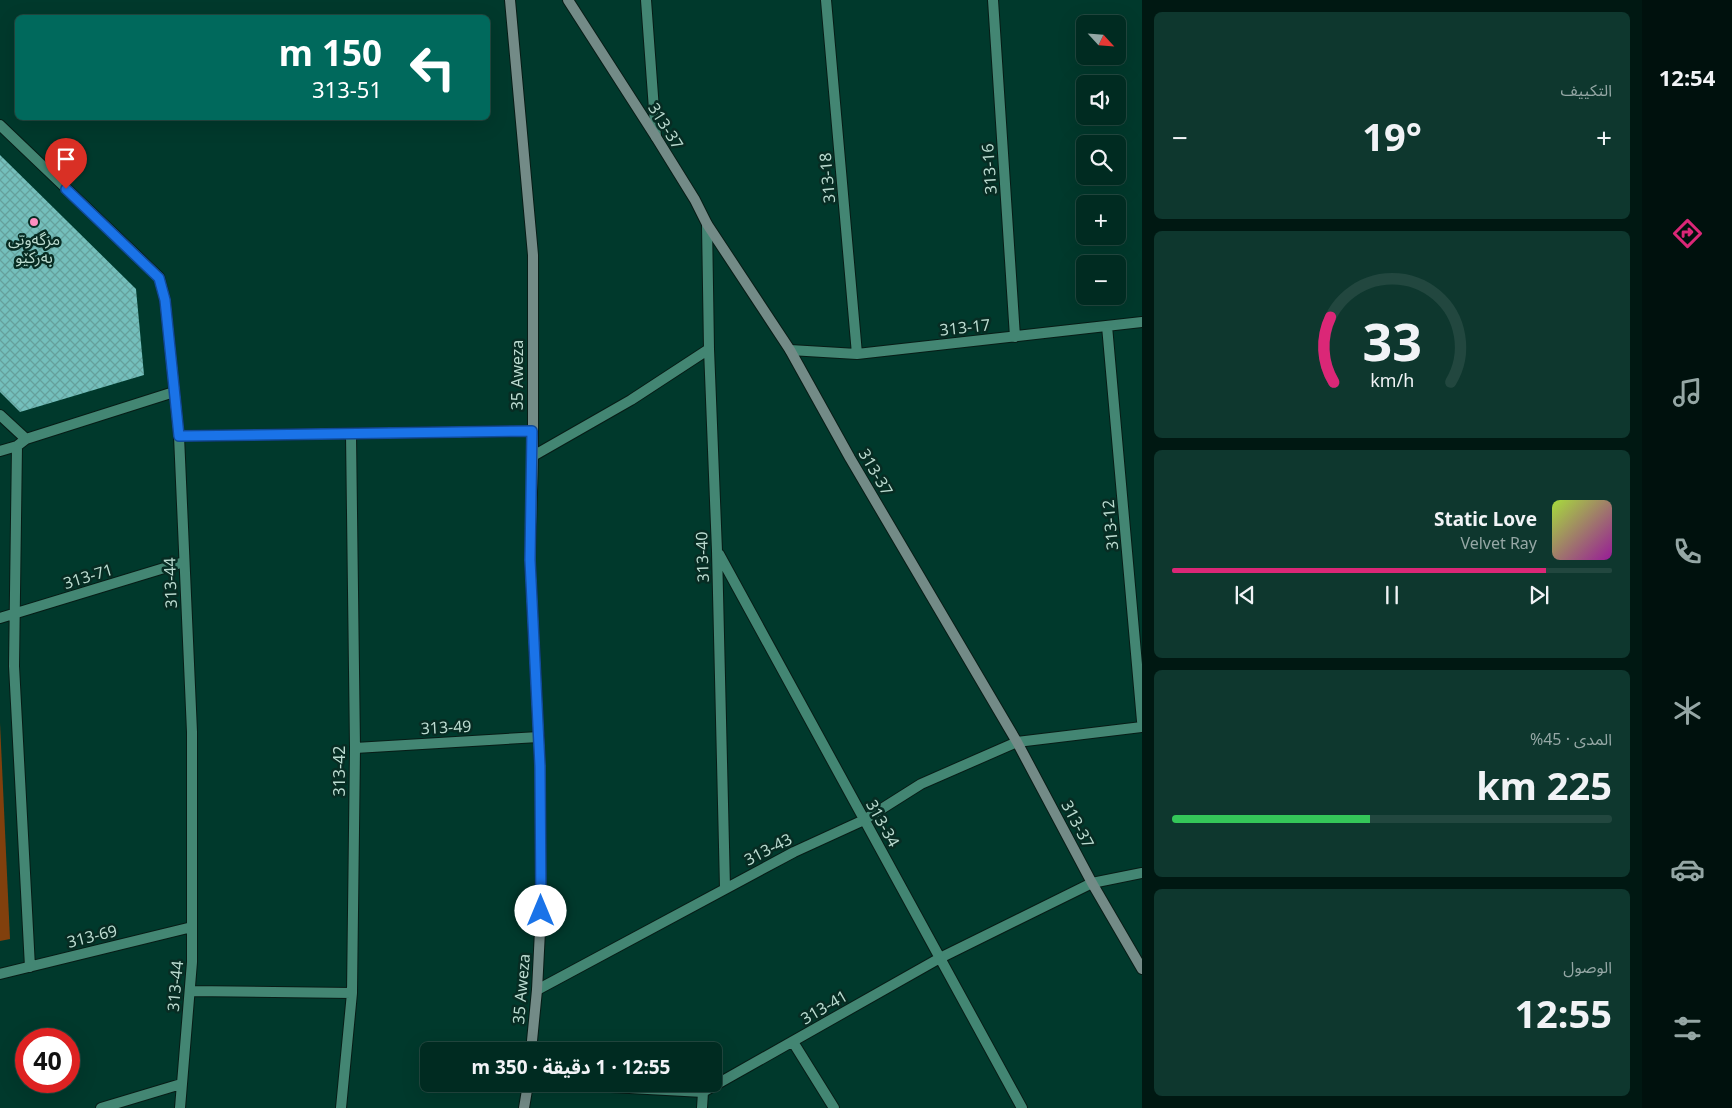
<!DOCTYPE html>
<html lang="ar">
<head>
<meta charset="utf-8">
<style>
  :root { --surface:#002b21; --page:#0e372e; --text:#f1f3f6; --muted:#95a7a5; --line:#22473f; --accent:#db2777 }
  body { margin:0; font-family:"Noto Sans","Noto Sans Arabic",sans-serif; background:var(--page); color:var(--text); direction:rtl; height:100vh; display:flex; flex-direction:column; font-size:19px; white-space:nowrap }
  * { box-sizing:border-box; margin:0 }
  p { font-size:16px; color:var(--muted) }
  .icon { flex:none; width:28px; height:28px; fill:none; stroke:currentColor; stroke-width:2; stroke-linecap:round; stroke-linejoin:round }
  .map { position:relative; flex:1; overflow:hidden; direction:ltr }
  .side { display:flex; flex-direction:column; gap:12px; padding:12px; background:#001812; width:500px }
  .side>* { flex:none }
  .hud { position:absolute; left:15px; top:15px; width:475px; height:105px; border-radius:8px; box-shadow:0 5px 20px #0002,0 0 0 1px var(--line); direction:rtl; background:#00695c; color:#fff; overflow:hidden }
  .needle { width:32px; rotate:116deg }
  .fabs { position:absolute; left:1076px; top:15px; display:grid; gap:10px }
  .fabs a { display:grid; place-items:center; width:50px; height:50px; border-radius:8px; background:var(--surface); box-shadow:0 5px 20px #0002,0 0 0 1px var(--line); font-size:25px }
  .speed { position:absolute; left:15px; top:1028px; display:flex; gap:10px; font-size:25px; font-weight:700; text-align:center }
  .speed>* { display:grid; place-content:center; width:65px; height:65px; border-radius:50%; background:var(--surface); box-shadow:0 5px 20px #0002,0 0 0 1px var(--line); line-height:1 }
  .speed .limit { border:8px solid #d22; background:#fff; color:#111 }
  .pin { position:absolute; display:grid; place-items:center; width:42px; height:42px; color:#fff; margin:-51px -21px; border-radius:50% 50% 50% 0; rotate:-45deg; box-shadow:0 0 5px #0007 }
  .pin .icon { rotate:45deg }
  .me { position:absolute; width:55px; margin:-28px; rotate:0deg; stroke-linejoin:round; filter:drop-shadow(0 0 4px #0008) }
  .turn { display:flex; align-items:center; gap:18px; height:105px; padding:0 25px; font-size:22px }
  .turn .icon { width:65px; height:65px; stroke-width:2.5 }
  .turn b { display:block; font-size:35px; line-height:42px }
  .big { font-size:38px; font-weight:700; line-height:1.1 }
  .side .widget { flex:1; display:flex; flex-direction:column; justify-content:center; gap:8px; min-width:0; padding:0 18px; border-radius:8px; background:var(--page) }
  .side .dial { align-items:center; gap:0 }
  .dial svg { height:130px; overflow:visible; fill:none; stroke:var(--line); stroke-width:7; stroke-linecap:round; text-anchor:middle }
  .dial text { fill:var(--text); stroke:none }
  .song { display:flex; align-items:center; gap:15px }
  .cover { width:60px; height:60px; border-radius:8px; background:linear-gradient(135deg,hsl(80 70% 55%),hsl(300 70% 35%)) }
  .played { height:5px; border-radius:2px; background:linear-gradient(90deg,var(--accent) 85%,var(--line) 85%) }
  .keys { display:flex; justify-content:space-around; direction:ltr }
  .heat { display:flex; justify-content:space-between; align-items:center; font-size:28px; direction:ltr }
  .charge { height:8px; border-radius:4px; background:linear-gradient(90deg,#34c759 45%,var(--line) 0) }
  .trip { position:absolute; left:420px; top:1042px; width:302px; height:50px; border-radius:8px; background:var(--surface); box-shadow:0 5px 20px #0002,0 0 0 1px var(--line); font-weight:700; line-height:50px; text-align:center; direction:rtl }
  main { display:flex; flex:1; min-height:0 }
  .tabs { display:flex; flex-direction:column; width:90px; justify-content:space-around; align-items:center; background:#00110d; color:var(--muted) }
  .tabs .icon { width:35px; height:35px }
  .tabs .active { color:var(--accent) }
  .tabs b { font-size:22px; color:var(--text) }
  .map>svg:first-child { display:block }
</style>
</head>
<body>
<main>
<nav class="tabs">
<b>12:54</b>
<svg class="icon active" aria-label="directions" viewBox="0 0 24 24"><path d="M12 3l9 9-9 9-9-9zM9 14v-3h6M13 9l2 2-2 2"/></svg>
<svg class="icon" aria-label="music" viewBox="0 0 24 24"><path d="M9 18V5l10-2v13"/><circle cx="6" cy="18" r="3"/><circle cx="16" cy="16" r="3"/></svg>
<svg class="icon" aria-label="phone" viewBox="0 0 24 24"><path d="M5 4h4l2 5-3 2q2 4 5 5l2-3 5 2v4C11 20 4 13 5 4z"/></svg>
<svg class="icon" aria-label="climate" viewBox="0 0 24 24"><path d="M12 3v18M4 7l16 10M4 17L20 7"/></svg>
<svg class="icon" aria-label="car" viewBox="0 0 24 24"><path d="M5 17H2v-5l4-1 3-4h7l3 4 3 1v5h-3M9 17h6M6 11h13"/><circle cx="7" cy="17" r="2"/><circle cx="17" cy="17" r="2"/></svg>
<svg class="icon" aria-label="filters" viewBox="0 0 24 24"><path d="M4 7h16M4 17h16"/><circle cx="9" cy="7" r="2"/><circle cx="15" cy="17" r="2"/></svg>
</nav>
<section class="side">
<div class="widget"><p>التكييف</p>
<div class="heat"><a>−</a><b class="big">19°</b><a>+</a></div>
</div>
<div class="widget dial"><svg viewBox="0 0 100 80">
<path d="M14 69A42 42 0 1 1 86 69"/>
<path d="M14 69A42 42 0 0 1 12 29" stroke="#db2777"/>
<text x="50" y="56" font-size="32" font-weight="700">33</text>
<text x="50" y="72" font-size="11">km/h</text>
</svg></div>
<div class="widget">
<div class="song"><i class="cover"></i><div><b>Static Love</b><p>Velvet Ray</p></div></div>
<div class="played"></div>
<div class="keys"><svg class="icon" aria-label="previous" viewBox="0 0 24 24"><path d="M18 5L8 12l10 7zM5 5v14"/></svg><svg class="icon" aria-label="pause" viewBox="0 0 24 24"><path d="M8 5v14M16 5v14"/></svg><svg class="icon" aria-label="next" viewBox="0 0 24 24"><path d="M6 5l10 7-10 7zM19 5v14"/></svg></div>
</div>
<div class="widget"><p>المدى · 45%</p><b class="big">225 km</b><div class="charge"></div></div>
<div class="widget"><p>الوصول</p><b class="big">12:55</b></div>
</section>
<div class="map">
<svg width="1142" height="1108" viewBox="0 0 1142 1108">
  <defs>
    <pattern id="building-cross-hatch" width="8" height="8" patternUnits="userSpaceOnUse" patternTransform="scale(1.25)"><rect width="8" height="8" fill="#74bfbc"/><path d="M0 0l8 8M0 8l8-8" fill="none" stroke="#65a09c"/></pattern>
  </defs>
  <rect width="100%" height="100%" fill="#00392c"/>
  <path fill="#81400d" d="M 0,723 L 10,939 L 0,941 Z"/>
  <path fill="url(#building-cross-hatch)" d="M 0,155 L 136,289 L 144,375 L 20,412 L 0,392 Z"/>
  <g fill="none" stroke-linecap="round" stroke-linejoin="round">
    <defs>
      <path id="street" d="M 646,0 L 656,137
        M 826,0 L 857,354
        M 993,0 L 1015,337
        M 0,125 L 159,277 L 165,300 L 179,436 L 192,732 L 192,962 L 180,1108
        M 707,224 L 709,349 L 717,551 L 725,888
        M 1107,326 L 1142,721
        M 790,350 L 857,354 L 1142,322
        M 0,415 L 26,439
        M 179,436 L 532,431
        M 17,446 L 14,666 L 30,967
        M 0,451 L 17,446 L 26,439 L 174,392
        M 533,456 L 631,400 L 709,349
        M 719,554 L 1022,1108
        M 0,618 L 184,562
        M 355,748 L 539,737
        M 0,974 L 192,927
        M 537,990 L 794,852 L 864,820 L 921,784 L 1017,742 L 1142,727
        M 190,991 L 352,993
        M 793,1042 L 834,1108
        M 556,1084 L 703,1092 L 940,958 L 1092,883 L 1142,873
        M 101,1108 L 181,1084
        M 341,1108 L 352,993 L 355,748 L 351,434
        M 702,1108 L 703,1092"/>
      <path id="secondary" d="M 510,0 L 533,255 L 533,456 L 530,560 L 540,766 L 541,911 L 537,990 L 531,1051
        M 568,0 L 656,137 L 695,200 L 707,224 L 790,350 L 850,458 L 1017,742 L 1092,883 L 1142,969
        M 524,1108 L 528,1084"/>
    </defs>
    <use href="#street" stroke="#071c16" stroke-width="12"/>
    <use href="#secondary" stroke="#071c16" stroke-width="12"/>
    <use href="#street" stroke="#438673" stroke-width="10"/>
    <use href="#secondary" stroke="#738b87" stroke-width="10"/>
  </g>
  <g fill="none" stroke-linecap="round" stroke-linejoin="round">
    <defs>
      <path id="route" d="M 66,189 L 159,278 L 165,300 L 179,436 L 532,431 L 530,560 L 540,766 L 541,911"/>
    </defs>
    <use href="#route" stroke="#114b97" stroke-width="12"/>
    <use href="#route" stroke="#1a73e8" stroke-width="9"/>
  </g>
  <circle fill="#fd8ec0" stroke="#072c23" stroke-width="2" cx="34" cy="222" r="5"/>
  <g text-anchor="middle" stroke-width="5" stroke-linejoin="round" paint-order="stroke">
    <g font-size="16" fill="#bbdbd0" stroke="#072c23">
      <text transform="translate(666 126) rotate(58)" y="6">313-37</text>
      <text transform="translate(989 169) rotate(-94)" y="6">313-16</text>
      <text transform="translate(827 178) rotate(-95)" y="6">313-18</text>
      <text transform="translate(965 327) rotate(-6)" y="6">313-17</text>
      <text transform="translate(517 375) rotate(-90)" y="6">35 Aweza</text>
      <text transform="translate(876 472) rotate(60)" y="6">313-37</text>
      <text transform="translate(1110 525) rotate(-95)" y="6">313-12</text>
      <text transform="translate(702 557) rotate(-92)" y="6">313-40</text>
      <text transform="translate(88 576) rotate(-17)" y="6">313-71</text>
      <text transform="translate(170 583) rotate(-92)" y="6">313-44</text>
      <text transform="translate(446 727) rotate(-3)" y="6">313-49</text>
      <text transform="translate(339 771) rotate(-90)" y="6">313-42</text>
      <text transform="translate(883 823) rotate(61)" y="6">313-34</text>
      <text transform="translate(1078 824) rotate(62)" y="6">313-37</text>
      <text transform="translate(768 849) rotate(-27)" y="6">313-43</text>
      <text transform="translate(92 936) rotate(-14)" y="6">313-69</text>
      <text transform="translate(175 986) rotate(-85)" y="6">313-44</text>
      <text transform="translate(521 989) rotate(-85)" y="6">35 Aweza</text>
      <text transform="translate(824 1007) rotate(-30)" y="6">313-41</text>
    </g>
    <g font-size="16" fill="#bbdbd0" stroke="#072c23">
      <text x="34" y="245">مزگەوتی<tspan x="34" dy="18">بەرکێو</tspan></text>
    </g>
  </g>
</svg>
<div class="fabs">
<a><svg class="needle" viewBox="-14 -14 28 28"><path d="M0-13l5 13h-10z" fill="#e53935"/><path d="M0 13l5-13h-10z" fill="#95a7a5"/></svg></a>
<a><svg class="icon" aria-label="sound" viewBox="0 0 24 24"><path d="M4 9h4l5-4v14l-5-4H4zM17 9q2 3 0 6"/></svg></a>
<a><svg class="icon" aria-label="search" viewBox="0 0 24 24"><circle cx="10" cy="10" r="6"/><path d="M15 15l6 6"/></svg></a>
<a>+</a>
<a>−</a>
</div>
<div class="speed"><div class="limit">40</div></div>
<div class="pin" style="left:66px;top:189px;background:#d93025"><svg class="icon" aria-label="arrive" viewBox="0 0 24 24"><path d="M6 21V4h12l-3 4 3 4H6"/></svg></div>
<svg class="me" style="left:541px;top:911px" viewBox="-20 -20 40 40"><circle r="19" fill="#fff"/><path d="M0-13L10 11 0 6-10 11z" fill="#1a73e8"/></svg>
<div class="trip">12:55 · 1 دقيقة · 350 m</div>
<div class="hud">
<div class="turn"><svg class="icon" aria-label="left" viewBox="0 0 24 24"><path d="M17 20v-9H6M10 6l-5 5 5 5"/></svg><div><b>150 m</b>313-51</div></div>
</div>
</div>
</main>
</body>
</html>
